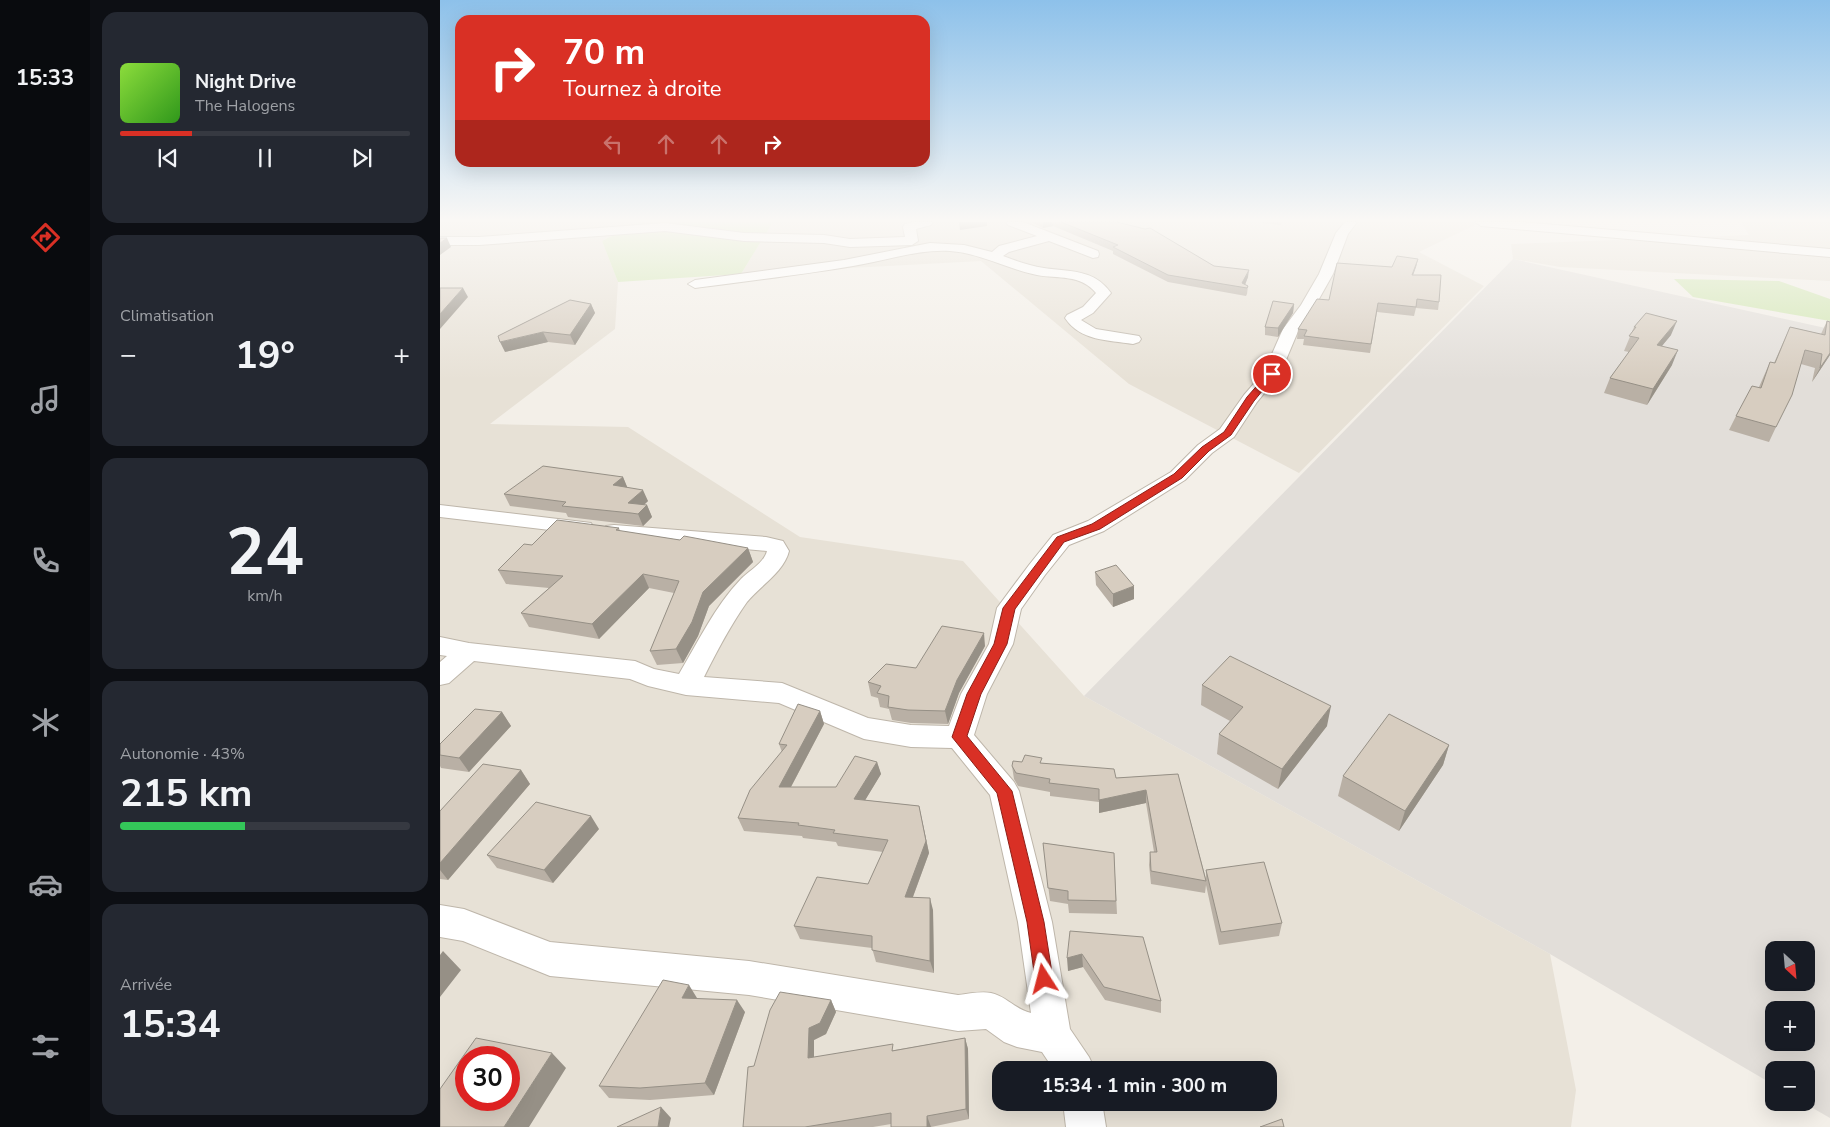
<!DOCTYPE html>
<html lang="fr">
<head>
<meta charset="utf-8">
<style>
  :root { --surface:#171b24; --page:#242831; --text:#f1f3f6; --muted:#9ea1a6; --line:#363941; --accent:#d93025 }
  body { margin:0; font-family:"Nunito Sans",sans-serif; background:var(--page); color:var(--text); height:100vh; display:flex; flex-direction:column; font-size:19px; white-space:nowrap }
  * { box-sizing:border-box; margin:0 }
  p { font-size:16px; color:var(--muted) }
  .icon { flex:none; width:28px; height:28px; fill:none; stroke:currentColor; stroke-width:2; stroke-linecap:round; stroke-linejoin:round }
  .map { position:relative; flex:1; overflow:hidden }
  .panel { display:flex; flex-direction:column; gap:12px; padding:12px; background:#0d0f14; width:350px }
  .panel>* { flex:none }
  .guide { position:absolute; left:15px; top:15px; width:475px; height:152px; border-radius:15px; box-shadow:0 5px 20px #0002; background:#d93025; color:#fff; overflow:hidden }
  .needle { width:32px; rotate:154deg }
  .tools { position:absolute; left:1325px; top:941px; display:grid; gap:10px }
  .tools a { display:grid; place-items:center; width:50px; height:50px; border-radius:10px; background:var(--surface); box-shadow:0 5px 20px #0002; font-size:25px }
  .speed { position:absolute; left:15px; top:1046px; display:flex; gap:10px; font-size:25px; font-weight:700; text-align:center }
  .speed>* { display:grid; place-content:center; width:65px; height:65px; border-radius:50%; background:var(--surface); box-shadow:0 5px 20px #0002; line-height:1 }
  .speed .limit { border:8px solid #d22; background:#fff; color:#111 }
  .pin { position:absolute; display:grid; place-items:center; width:42px; height:42px; color:#fff; margin:-21px; border:2px solid #fff; border-radius:50%; box-shadow:0 1px 5px #0007 }
  .me { position:absolute; width:55px; margin:-28px; rotate:351deg; stroke-linejoin:round; filter:drop-shadow(0 0 4px #0008) }
  .turn { display:flex; align-items:center; gap:18px; height:105px; padding:0 25px; font-size:22px }
  .turn .icon { width:65px; height:65px; stroke-width:2.5 }
  .turn b { display:block; font-size:35px; line-height:42px }
  .lanes { display:flex; align-items:center; height:48px; padding:0 25px; background:#0003; justify-content:center; gap:25px; direction:ltr }
  .lanes .off { opacity:.35 }
  .big { font-size:38px; font-weight:700; line-height:1.1 }
  .panel .tile { flex:1; display:flex; flex-direction:column; justify-content:center; gap:8px; min-width:0; padding:0 18px; border-radius:15px; background:var(--page) }
  .panel .dial { align-items:center; gap:0 }
  .dial b { font-size:65px; line-height:1 }
  .song { display:flex; align-items:center; gap:15px }
  .cover { width:60px; height:60px; border-radius:8px; background:linear-gradient(135deg,hsl(90 70% 55%),hsl(110 70% 35%)) }
  .played { height:5px; border-radius:2px; background:linear-gradient(90deg,var(--accent) 25%,var(--line) 25%) }
  .keys { display:flex; justify-content:space-around; direction:ltr }
  .heat { display:flex; justify-content:space-between; align-items:center; font-size:28px; direction:ltr }
  .charge { height:8px; border-radius:4px; background:linear-gradient(90deg,#34c759 43%,var(--line) 0) }
  .trip { position:absolute; left:552px; top:1061px; width:285px; height:50px; border-radius:15px; background:var(--surface); box-shadow:0 5px 20px #0002; font-weight:700; line-height:50px; text-align:center }
  main { display:flex; flex:1; min-height:0 }
  .tabs { display:flex; flex-direction:column; width:90px; justify-content:space-around; align-items:center; background:#090b0e; color:var(--muted) }
  .tabs .icon { width:35px; height:35px }
  .tabs .on { color:var(--accent) }
  .tabs b { font-size:22px; color:var(--text) }
  .map>svg:first-child { display:block }
</style>
</head>
<body>
<main>
<nav class="tabs">
<b>15:33</b>
<svg class="icon on" aria-label="directions" viewBox="0 0 24 24"><path d="M12 3l9 9-9 9-9-9zM9 14v-3h6M13 9l2 2-2 2"/></svg>
<svg class="icon" aria-label="music" viewBox="0 0 24 24"><path d="M9 18V5l10-2v13"/><circle cx="6" cy="18" r="3"/><circle cx="16" cy="16" r="3"/></svg>
<svg class="icon" aria-label="phone" viewBox="0 0 24 24"><path d="M5 4h4l2 5-3 2q2 4 5 5l2-3 5 2v4C11 20 4 13 5 4z"/></svg>
<svg class="icon" aria-label="climate" viewBox="0 0 24 24"><path d="M12 3v18M4 7l16 10M4 17L20 7"/></svg>
<svg class="icon" aria-label="car" viewBox="0 0 24 24"><path d="M5 17H2v-5l4-1 3-4h7l3 4 3 1v5h-3M9 17h6M6 11h13"/><circle cx="7" cy="17" r="2"/><circle cx="17" cy="17" r="2"/></svg>
<svg class="icon" aria-label="filters" viewBox="0 0 24 24"><path d="M4 7h16M4 17h16"/><circle cx="9" cy="7" r="2"/><circle cx="15" cy="17" r="2"/></svg>
</nav>
<section class="panel">
<div class="tile">
<div class="song"><i class="cover"></i><div><b>Night Drive</b><p>The Halogens</p></div></div>
<div class="played"></div>
<div class="keys"><svg class="icon" aria-label="previous" viewBox="0 0 24 24"><path d="M18 5L8 12l10 7zM5 5v14"/></svg><svg class="icon" aria-label="pause" viewBox="0 0 24 24"><path d="M8 5v14M16 5v14"/></svg><svg class="icon" aria-label="next" viewBox="0 0 24 24"><path d="M6 5l10 7-10 7zM19 5v14"/></svg></div>
</div>
<div class="tile"><p>Climatisation</p>
<div class="heat"><a>−</a><b class="big">19°</b><a>+</a></div>
</div>
<div class="tile dial"><b>24</b><p>km/h</p></div>
<div class="tile"><p>Autonomie · 43%</p><b class="big">215 km</b><div class="charge"></div></div>
<div class="tile"><p>Arrivée</p><b class="big">15:34</b></div>
</section>
<div class="map">
<svg width="1390" height="1127" viewBox="0 0 1390 1127">
  <rect width="100%" height="100%" fill="#f3efe8"/>
  <path fill="#e7e1d6" fill-rule="evenodd" d="M 0,222 L 198,222 L 162,241 L 178,282 L 175,329 L 50,424 L 188,427 L 360,537 L 523,561 L 644,696 L 1110,954 L 1136,1090 L 1131,1127 L 0,1127 ZM 26,1058 L 69,1058 L 69,1100 L 26,1100 ZM 561,1070 L 829,1070 L 829,1102 L 561,1102 Z
    M 333,222 L 1041,222 L 979,252 L 1044,286 L 859,473 L 689,384 L 541,261 L 301,274 Z
    M 1301,222 L 1390,222 L 1390,281 L 1120,267 L 1073,259 L 1071,244 L 1309,235 Z"/>
  <path fill="#e2ded9" fill-rule="evenodd" d="M 1073,259 L 1390,329 L 1390,1118 L 1364,1103 L 1366,1102 L 1366,1070 L 1334,1070 L 1334,1085 L 1110,954 L 644,696 ZM 1334,950 L 1366,950 L 1366,982 L 1334,982 ZM 1334,1010 L 1366,1010 L 1366,1042 L 1334,1042 Z"/>
  <path fill="#d1e6b2" d="M 198,222 L 333,222 L 301,274 L 178,282 L 162,241 Z
    M 1234,279 L 1339,281 L 1390,299 L 1390,321 L 1253,297 Z"/>
  <g fill="none" stroke-linecap="round" stroke-linejoin="round">
    <defs>
      <path id="minor" d="M 473,222 L 493,222 L 491,225 L 476,229 L 478,241 L 472,245 L 410,247 L 384,243 L 304,241 L 225,231 L 39,245 L 0,245 L 0,237 L 39,237 L 225,223 L 304,233 L 384,235 L 410,239 L 465,237 L 463,227 L 465,224 Z
        M 566,222 L 583,222 L 658,251 L 659,254 L 658,257 L 653,258 L 609,241 L 569,252 L 563,256 C 576,261 590,266 604,268 C 631,272 654,269 671,293 L 653,313 L 641,320 L 656,329 L 699,336 L 701,339 L 699,342 L 693,344 C 668,340 640,341 625,318 L 627,315 L 643,307 L 656,293 C 641,274 618,279 597,275 C 567,269 540,253 510,251 C 477,249 445,261 413,266 C 360,275 308,281 255,288 L 248,284 L 255,280 L 404,260 L 490,243 L 524,245 L 552,252 L 559,246 L 597,236 L 568,225 Z
        M 905,222 L 917,222 L 908,234 L 893,274 L 875,306 L 859,329 L 840,374 L 817,402 L 794,437 L 772,453 L 745,480 L 664,531 L 629,545 L 605,575 L 581,609 L 573,644 L 547,694 L 534,735 L 574,782 L 579,791 L 612,922 L 630,1029 L 649,1057 L 655,1070 L 614,1070 L 602,1052 L 577,1047 L 564,1042 L 546,1029 L 518,1031 L 309,995 L 110,976 L 23,941 L 0,937 L 0,905 L 24,909 L 110,942 L 309,961 L 518,995 C 528,994 541,991 551,993 C 566,996 576,1010 591,1013 L 578,922 L 550,795 L 512,748 L 471,747 L 424,739 L 339,703 L 246,695 L 208,686 L 190,679 L 34,661 L 9,683 L 0,685 L 0,662 L 7,656 L 0,655 L 0,637 L 29,643 L 195,661 L 214,669 L 239,674 C 258,642 275,606 301,579 C 309,571 324,563 327,551 L 174,537 L 166,536 L 163,531 L 166,526 L 174,525 L 326,537 L 343,541 L 349,551 C 344,572 320,586 307,602 C 290,626 277,651 264,677 L 342,683 L 428,718 L 471,725 L 509,726 L 521,694 L 549,644 L 557,608 L 589,565 L 613,535 L 648,521 L 731,472 L 758,445 L 780,429 L 804,395 L 824,372 L 843,329 L 861,305 L 879,274 L 896,233 Z
        M 1035,222 L 1082,222 L 1390,249 L 1390,257 L 1041,226 Z
        M 0,505 L 143,522 L 151,523 L 154,528 L 151,533 L 143,534 L 0,517 Z
        M 623,1102 L 662,1102 L 666,1127 L 626,1127 Z"/>
    </defs>
    <use href="#minor" stroke="#beb6aa" stroke-width="2"/>
    <use href="#minor" fill="#fff" fill-rule="evenodd"/>
  </g>
  <path fill="#b9b0a5" d="M 591,222 L 677,222 L 774,266 L 808,277 L 805,285 L 808,286 L 807,294 L 806,296 L 728,282 L 673,254 L 673,251 L 613,226 L 603,228 Z
    M 822,222 L 842,222 L 841,225 L 822,223 Z
    M 978,259 L 976,267 L 973,275 L 999,302 L 998,310 L 976,308 L 974,316 L 937,312 L 930,353 L 863,345 L 864,339 L 857,339 L 858,329 L 889,300 L 952,267 Z
    M 151,304 L 155,313 L 135,345 L 108,342 L 65,352 Z
    M 854,304 L 853,313 L 838,337 L 825,335 L 825,327 Z
    M 1387,321 L 1390,322 L 1390,355 L 1372,382 L 1375,368 L 1361,364 L 1336,427 L 1329,442 L 1289,430 L 1296,416 L 1319,387 L 1330,362 L 1334,363 L 1350,327 L 1381,334 Z
    M 1194,327 L 1231,335 L 1222,346 L 1232,365 L 1207,405 L 1164,393 L 1170,378 L 1189,352 L 1184,351 Z
    M 183,477 L 187,487 L 208,501 L 204,505 L 207,505 L 212,517 L 203,526 L 128,517 L 126,513 L 70,506 L 64,494 Z
    M 179,528 L 180,531 L 240,540 L 308,548 L 313,562 L 269,606 L 258,636 L 243,663 L 217,665 L 210,651 L 234,593 L 209,588 L 159,639 L 89,627 L 81,613 L 109,588 L 66,584 L 58,570 L 92,545 Z
    M 655,572 L 694,599 L 673,607 L 656,585 Z
    M 545,646 L 519,693 L 508,724 L 471,723 L 452,720 L 449,709 L 440,707 L 438,698 L 431,696 L 428,682 L 476,668 Z
    M 762,685 L 887,726 L 838,789 L 777,754 L 779,734 L 790,721 L 761,705 Z
    M 380,711 L 384,724 L 351,787 L 396,787 L 437,762 L 441,774 L 425,800 L 479,806 L 489,853 L 473,897 L 493,910 L 494,973 L 436,962 L 432,948 L 360,939 L 354,926 L 428,884 L 443,852 L 398,846 L 396,842 L 363,838 L 362,836 L 304,831 L 298,818 L 342,752 L 339,744 Z
    M 62,712 L 71,726 L 29,772 L 1,768 L 0,766 L 0,744 Z
    M 1009,745 L 1003,765 L 959,831 L 898,796 L 903,776 Z
    M 603,763 L 676,778 L 738,774 L 766,879 L 766,870 L 842,923 L 839,936 L 779,945 L 766,885 L 765,893 L 711,884 L 709,865 L 710,852 L 714,852 L 706,803 L 659,813 L 659,802 L 610,796 L 610,792 L 578,786 L 574,779 L 572,766 Z
    M 81,770 L 90,784 L 8,880 L 0,879 L 0,811 Z
    M 159,829 L 113,883 L 57,868 L 47,855 Z
    M 603,843 L 674,853 L 677,914 L 629,913 L 628,904 L 610,901 Z
    M 630,931 L 721,1001 L 721,1013 L 665,1000 L 643,967 L 628,971 Z
    M 257,998 L 305,1012 L 274,1095 L 210,1100 L 169,1098 L 159,1086 Z
    M 391,1000 L 396,1012 L 386,1034 L 374,1040 L 374,1057 L 455,1050 L 525,1038 L 528,1049 L 529,1119 L 491,1127 L 451,1124 L 433,1127 L 303,1127 Z"/>
  <path fill="#969086" d="M 519,222 L 547,222 L 547,226 L 520,230 Z
    M 603,222 L 612,222 L 613,226 L 603,228 Z
    M 7,238 L 11,247 L 0,255 L 0,243 Z
    M 978,259 L 976,267 L 970,283 L 972,275 Z
    M 809,270 L 808,277 L 804,287 L 802,283 Z
    M 23,288 L 28,297 L 0,329 L 0,314 Z
    M 151,304 L 155,313 L 135,345 L 130,335 Z
    M 854,304 L 853,313 L 838,337 L 838,328 Z
    M 1237,321 L 1231,335 L 1211,359 L 1217,345 Z
    M 103,332 L 108,342 L 65,352 L 60,342 Z
    M 1238,350 L 1232,365 L 1207,405 L 1213,389 Z
    M 1390,353 L 1390,355 L 1372,382 L 1380,368 Z
    M 183,477 L 188,489 L 173,485 Z
    M 203,490 L 208,501 L 194,514 L 188,503 Z
    M 207,505 L 212,517 L 203,526 L 198,514 Z
    M 308,548 L 313,562 L 269,606 L 258,636 L 243,663 L 236,649 L 263,592 Z
    M 203,574 L 209,588 L 159,639 L 152,624 Z
    M 694,586 L 694,599 L 673,607 L 673,594 Z
    M 544,633 L 545,646 L 519,693 L 508,724 L 505,711 L 517,680 Z
    M 891,706 L 887,726 L 838,789 L 842,769 Z
    M 380,711 L 384,724 L 344,800 L 339,787 Z
    M 62,712 L 71,726 L 29,772 L 19,758 Z
    M 1009,745 L 1003,765 L 959,831 L 965,811 Z
    M 437,762 L 441,774 L 418,812 L 414,799 Z
    M 81,770 L 90,784 L 8,880 L 0,870 L 0,863 Z
    M 706,790 L 706,803 L 659,813 L 659,800 Z
    M 479,806 L 489,853 L 468,910 L 465,897 Z
    M 151,816 L 159,829 L 113,883 L 104,870 Z
    M 490,898 L 493,910 L 494,973 L 490,961 Z
    M 3,951 L 21,970 L 0,997 L 0,955 Z
    M 642,954 L 643,967 L 628,971 L 627,958 Z
    M 249,985 L 257,998 L 250,1010 L 242,998 Z
    M 297,1000 L 305,1012 L 274,1095 L 265,1083 Z
    M 391,1000 L 396,1012 L 386,1034 L 374,1040 L 374,1069 L 368,1058 L 369,1028 Z
    M 525,1038 L 528,1049 L 529,1119 L 526,1109 Z
    M 112,1053 L 126,1068 L 89,1127 L 64,1127 Z
    M 221,1107 L 231,1118 L 229,1127 L 218,1127 Z
    M 487,1116 L 491,1127 L 487,1127 Z"/>
  <path fill="#d7cdc0" stroke="#969086" fill-rule="evenodd" d="M 621,222 L 677,222 L 705,229 L 710,228 L 774,266 L 809,270 L 802,283 L 808,286 L 807,288 L 728,275 L 673,247 L 678,245 Z
    M 0,238 L 7,238 L 0,243 Z
    M 957,256 L 978,259 L 972,275 L 1001,275 L 999,302 L 977,299 L 976,307 L 938,303 L 931,344 L 864,336 L 867,330 L 858,329 L 877,299 L 889,300 L 897,263 L 952,267 Z
    M 0,288 L 23,288 L 0,314 Z
    M 130,300 L 151,304 L 130,335 L 103,332 L 60,342 L 58,336 Z
    M 833,301 L 854,304 L 838,328 L 825,327 Z
    M 1206,313 L 1237,321 L 1217,345 L 1238,350 L 1213,389 L 1170,378 L 1199,338 L 1189,336 L 1196,327 L 1194,327 Z
    M 1387,321 L 1390,322 L 1390,353 L 1380,368 L 1382,354 L 1365,350 L 1352,395 L 1336,427 L 1296,416 L 1312,386 L 1321,388 L 1330,362 L 1335,363 L 1350,327 L 1385,335 Z
    M 103,466 L 183,477 L 173,485 L 203,490 L 188,503 L 207,505 L 198,514 L 191,513 L 122,506 L 126,502 L 64,494 Z
    M 117,520 L 179,528 L 176,530 L 240,540 L 244,536 L 308,548 L 263,592 L 252,622 L 236,649 L 210,651 L 239,581 L 203,574 L 152,624 L 81,613 L 123,576 L 58,570 L 84,544 L 92,545 Z
    M 676,565 L 694,586 L 673,594 L 655,572 Z
    M 502,626 L 544,633 L 517,680 L 505,711 L 468,710 L 448,707 L 449,696 L 437,693 L 441,686 L 428,682 L 446,664 L 476,668 Z
    M 790,656 L 891,706 L 842,769 L 779,734 L 803,707 L 762,685 Z
    M 358,704 L 380,711 L 339,787 L 396,787 L 415,756 L 437,762 L 414,799 L 479,806 L 486,841 L 465,897 L 490,898 L 490,961 L 432,950 L 432,936 L 354,926 L 377,877 L 428,884 L 448,840 L 393,833 L 395,830 L 358,825 L 359,823 L 298,818 L 310,790 L 347,745 L 339,744 Z
    M 35,709 L 62,712 L 19,758 L 0,755 L 0,744 Z
    M 949,714 L 1009,745 L 965,811 L 903,776 Z
    M 585,755 L 602,758 L 600,763 L 674,769 L 676,778 L 738,774 L 766,881 L 711,871 L 710,852 L 717,852 L 706,790 L 659,800 L 659,789 L 609,783 L 610,779 L 576,773 L 572,766 L 573,761 L 582,762 Z
    M 43,764 L 81,770 L 0,863 L 0,811 Z
    M 96,802 L 151,816 L 104,870 L 47,855 Z
    M 603,843 L 674,853 L 676,901 L 628,900 L 628,891 L 608,888 Z
    M 824,862 L 842,923 L 781,932 L 766,870 Z
    M 630,931 L 703,937 L 721,1001 L 664,987 L 642,954 L 627,958 Z
    M 223,980 L 249,985 L 242,998 L 297,1000 L 265,1083 L 200,1088 L 159,1086 Z
    M 340,992 L 391,1000 L 380,1023 L 369,1028 L 368,1058 L 453,1044 L 452,1051 L 525,1038 L 526,1109 L 487,1116 L 487,1127 L 451,1127 L 451,1113 L 365,1127 L 303,1127 L 308,1067 L 314,1066 L 330,1010 Z
    M 36,1038 L 112,1053 L 64,1127 L 0,1127 L 0,1089 ZM 26,1058 L 69,1058 L 69,1100 L 26,1100 Z
    M 221,1107 L 218,1127 L 177,1127 Z
    M 842,1119 L 844,1127 L 820,1127 Z"/>
  <linearGradient id="sky" x2="0" y2="1"><stop stop-color="#8dc1ea"/><stop offset="0.58" stop-color="#faf8f5"/><stop offset="1" stop-color="#faf8f5" stop-opacity="0"/></linearGradient>
  <rect width="1390" height="380" fill="url(#sky)"/>
  <path fill="#d93025" stroke="#8d1f18" d="M 829,372 L 836,374 L 814,401 L 791,435 L 769,451 L 742,478 L 660,529 L 624,542 L 575,609 L 567,644 L 541,694 L 527,736 L 572,791 L 604,922 L 613,979 L 611,985 L 604,988 L 598,985 L 595,979 L 587,922 L 557,793 L 512,737 L 527,694 L 554,644 L 563,608 L 617,537 L 652,524 L 734,474 L 762,447 L 784,432 L 807,397 Z"/>
</svg>
<div class="tools">
<a><svg class="needle" viewBox="-14 -14 28 28"><path d="M0-13l5 13h-10z" fill="#e53935"/><path d="M0 13l5-13h-10z" fill="#9ea1a6"/></svg></a>
<a>+</a>
<a>−</a>
</div>
<div class="speed"><div class="limit">30</div></div>
<div class="pin" style="left:832px;top:374px;background:#d93025"><svg class="icon" aria-label="arrive" viewBox="0 0 24 24"><path d="M6 21V4h12l-3 4 3 4H6"/></svg></div>
<svg class="me" style="left:604px;top:979px" viewBox="-20 -20 40 40"><path d="M0-17L14 15 0 8-14 15z" fill="#d93025" stroke="#fff" stroke-width="4"/></svg>
<div class="trip">15:34 · 1 min · 300 m</div>
<div class="guide">
<div class="turn"><svg class="icon" aria-label="right" viewBox="0 0 24 24"><path d="M7 20v-9h11M14 6l5 5-5 5"/></svg><div><b>70 m</b>Tournez à droite</div></div>
<div class="lanes"><svg class="icon off" aria-label="left" viewBox="0 0 24 24"><path d="M17 20v-9H6M10 6l-5 5 5 5"/></svg><svg class="icon off" aria-label="ahead" viewBox="0 0 24 24"><path d="M12 20V5M6 11l6-6 6 6"/></svg><svg class="icon off" aria-label="ahead" viewBox="0 0 24 24"><path d="M12 20V5M6 11l6-6 6 6"/></svg><svg class="icon" aria-label="right" viewBox="0 0 24 24"><path d="M7 20v-9h11M14 6l5 5-5 5"/></svg></div>
</div>
</div>
</main>
</body>
</html>
